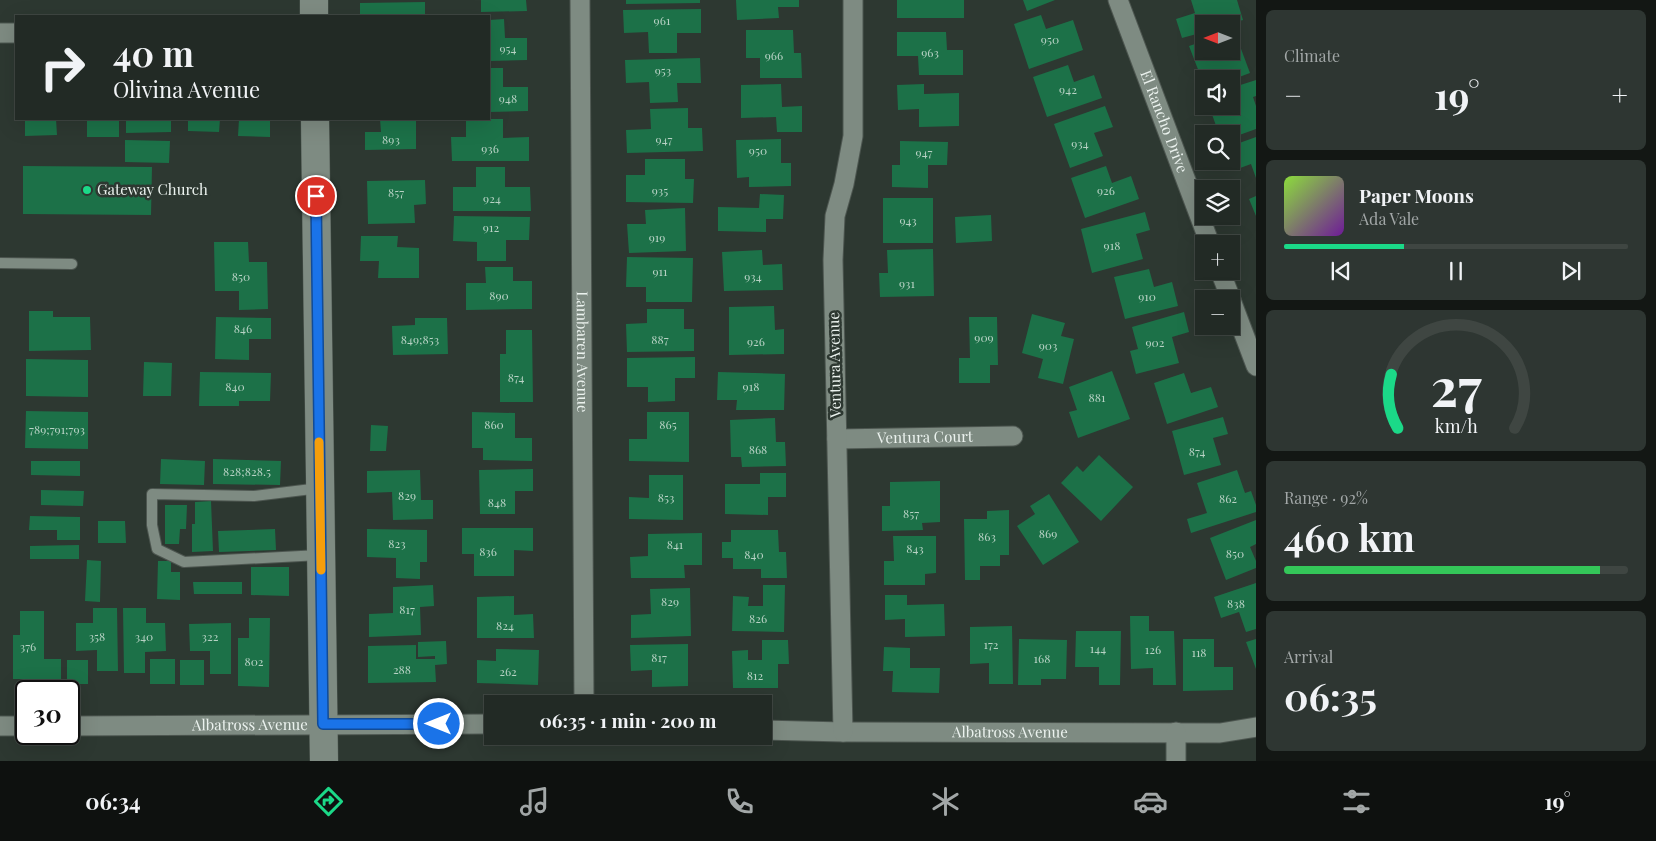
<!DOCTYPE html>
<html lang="en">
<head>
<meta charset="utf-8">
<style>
  :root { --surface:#222a25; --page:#2e3632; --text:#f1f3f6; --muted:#a2a7a7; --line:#3f4642; --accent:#1bd988 }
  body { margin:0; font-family:"Playfair Display",serif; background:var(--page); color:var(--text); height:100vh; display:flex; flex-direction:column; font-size:19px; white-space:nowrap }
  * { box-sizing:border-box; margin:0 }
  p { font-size:16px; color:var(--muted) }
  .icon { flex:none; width:28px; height:28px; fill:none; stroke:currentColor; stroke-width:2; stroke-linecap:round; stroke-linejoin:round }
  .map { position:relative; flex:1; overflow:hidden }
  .sheet { display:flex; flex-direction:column; gap:10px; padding:10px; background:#131714; width:400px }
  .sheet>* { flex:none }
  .banner { position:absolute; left:15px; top:15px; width:475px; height:105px; border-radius:0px; box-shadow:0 5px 20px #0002,0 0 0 1px var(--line); background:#222a25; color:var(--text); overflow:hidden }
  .needle { width:32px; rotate:270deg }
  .tools { position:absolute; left:1195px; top:15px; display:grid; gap:10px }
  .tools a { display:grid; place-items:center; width:45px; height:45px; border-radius:0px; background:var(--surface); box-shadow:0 5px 20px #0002,0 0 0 1px var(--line); font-size:25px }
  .speed { position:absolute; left:15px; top:680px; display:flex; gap:10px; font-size:25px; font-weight:700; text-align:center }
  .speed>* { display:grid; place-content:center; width:65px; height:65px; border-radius:50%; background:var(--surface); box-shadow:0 5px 20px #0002,0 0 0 1px var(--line); line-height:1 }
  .speed .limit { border:2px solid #111; border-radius:8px; background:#fff; color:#111 }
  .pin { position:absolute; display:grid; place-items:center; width:42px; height:42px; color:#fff; margin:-21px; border:2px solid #fff; border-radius:50%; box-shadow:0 1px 5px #0007 }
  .me { position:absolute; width:55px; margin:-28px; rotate:270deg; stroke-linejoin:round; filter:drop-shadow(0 0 4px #0008) }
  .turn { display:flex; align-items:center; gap:18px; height:105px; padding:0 15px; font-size:22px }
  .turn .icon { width:65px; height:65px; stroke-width:2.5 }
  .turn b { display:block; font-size:35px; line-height:42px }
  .big { font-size:38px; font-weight:700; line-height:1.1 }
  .sheet .tile { flex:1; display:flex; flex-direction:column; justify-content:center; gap:8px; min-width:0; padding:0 18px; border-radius:8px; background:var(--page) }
  .sheet .dial { align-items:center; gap:0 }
  .dial svg { height:130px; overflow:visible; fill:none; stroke:var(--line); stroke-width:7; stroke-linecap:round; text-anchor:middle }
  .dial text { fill:var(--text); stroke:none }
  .song { display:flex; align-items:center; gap:15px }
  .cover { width:60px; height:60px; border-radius:8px; background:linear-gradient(135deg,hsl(90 70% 55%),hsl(280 70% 35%)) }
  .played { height:5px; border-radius:2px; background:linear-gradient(90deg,var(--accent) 35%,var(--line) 35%) }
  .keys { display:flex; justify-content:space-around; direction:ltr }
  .heat { display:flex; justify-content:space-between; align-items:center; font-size:28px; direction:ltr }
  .charge { height:8px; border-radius:4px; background:linear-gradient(90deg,#34c759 92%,var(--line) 0) }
  .trip { position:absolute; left:484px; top:695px; width:288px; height:50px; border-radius:0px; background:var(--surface); box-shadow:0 5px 20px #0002,0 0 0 1px var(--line); font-weight:700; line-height:50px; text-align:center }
  .tabs { display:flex; height:80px; justify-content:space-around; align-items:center; background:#0e110f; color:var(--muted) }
  .tabs .icon { width:35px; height:35px }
  .tabs .active { color:var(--accent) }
  .tabs b { font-size:22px; color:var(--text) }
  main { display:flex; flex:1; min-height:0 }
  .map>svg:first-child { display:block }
</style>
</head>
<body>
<main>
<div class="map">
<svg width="1256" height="761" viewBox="0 0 1256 761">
  <rect width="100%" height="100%" fill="#2d3831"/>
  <path fill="#1c7148" d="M 481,0 L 526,0 L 527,11 L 481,12 Z
    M 626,0 L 700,0 L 700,3 L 626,4 Z
    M 736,0 L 799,0 L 799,7 L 778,7 L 779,18 L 737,20 Z
    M 897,0 L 964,0 L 964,18 L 897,18 Z
    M 1023,0 L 1055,0 L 1027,11 Z
    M 1191,0 L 1237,0 L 1243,20 L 1229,24 L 1204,24 L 1204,32 L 1182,38 L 1176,19 L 1195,13 Z
    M 425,2 L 425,16 L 360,16 L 360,3 Z
    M 701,9 L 701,33 L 677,33 L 677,53 L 649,53 L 648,32 L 624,33 L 623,10 Z
    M 1041,15 L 1046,29 L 1073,20 L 1083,50 L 1029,69 L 1014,24 Z
    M 504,19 L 505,38 L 527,38 L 527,60 L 489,61 L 489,20 Z
    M 746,30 L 793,30 L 794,53 L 801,53 L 802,78 L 760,78 L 760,58 L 746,58 Z
    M 1234,30 L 1250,73 L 1231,80 L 1204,79 L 1204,85 L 1189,46 L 1204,41 L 1204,51 L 1231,51 L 1231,31 Z
    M 897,32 L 946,32 L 947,50 L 963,50 L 963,75 L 919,75 L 918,56 L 897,56 Z
    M 700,58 L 701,83 L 677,83 L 678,102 L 650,103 L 649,82 L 626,83 L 625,60 Z
    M 1068,65 L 1074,82 L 1094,75 L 1102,98 L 1047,117 L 1033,77 Z
    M 489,68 L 503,68 L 503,87 L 528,87 L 528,111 L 489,112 Z
    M 1256,80 L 1256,96 L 1253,97 L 1256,106 L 1256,129 L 1231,138 L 1231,134 L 1219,134 L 1209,106 L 1231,106 L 1231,88 Z
    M 781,84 L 782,107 L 802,106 L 802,132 L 777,132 L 776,117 L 741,118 L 741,85 Z
    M 924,84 L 924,94 L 959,93 L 959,126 L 919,127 L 919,109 L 898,110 L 897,85 Z
    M 1105,106 L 1113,127 L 1094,133 L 1103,156 L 1070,168 L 1054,124 Z
    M 688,108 L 688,128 L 702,128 L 703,151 L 627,153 L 626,130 L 651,129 L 650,109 Z
    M 25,119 L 56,119 L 57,135 L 25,136 Z
    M 87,119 L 119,119 L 119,137 L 87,137 Z
    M 126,119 L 171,119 L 171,132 L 126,133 Z
    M 188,119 L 220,119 L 219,132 L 188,131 Z
    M 239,119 L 270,119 L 270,137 L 238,136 Z
    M 380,119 L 416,119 L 416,149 L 365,150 L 365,132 L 381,132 Z
    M 466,119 L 503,119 L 503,138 L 529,137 L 529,161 L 452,161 L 451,137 L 466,137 Z
    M 1256,137 L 1256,178 L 1251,164 L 1232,171 L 1228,161 L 1231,161 L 1231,146 Z
    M 781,139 L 781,163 L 791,163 L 791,186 L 749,187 L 749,177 L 737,178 L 736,140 Z
    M 125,140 L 170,141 L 169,163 L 125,162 Z
    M 900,141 L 948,142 L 947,165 L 928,165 L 928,188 L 892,187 L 892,165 L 900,165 Z
    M 645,159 L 685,159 L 685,179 L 694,179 L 693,203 L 626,202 L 626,175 L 645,175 Z
    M 23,166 L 152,167 L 151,215 L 23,214 Z
    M 1106,166 L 1112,183 L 1131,176 L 1139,199 L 1085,218 L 1071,178 Z
    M 476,167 L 505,167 L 505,187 L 530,187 L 531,211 L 453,211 L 453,187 L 476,187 Z
    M 425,180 L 426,204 L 414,205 L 415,223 L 368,224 L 367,181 Z
    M 760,194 L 784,195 L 783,219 L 766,219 L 766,232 L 718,231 L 718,207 L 759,208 Z
    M 1256,196 L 1256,216 L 1249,199 Z
    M 883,198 L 933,198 L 933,243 L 883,243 Z
    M 685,208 L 686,251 L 629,253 L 627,224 L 646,224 L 645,210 Z
    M 1145,212 L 1150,230 L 1136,234 L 1143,259 L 1092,273 L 1081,229 Z
    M 991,215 L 992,241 L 956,243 L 955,217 Z
    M 454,216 L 530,217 L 529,240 L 506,240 L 506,261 L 477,261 L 477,242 L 453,241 Z
    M 361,236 L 398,236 L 397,247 L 419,248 L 419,278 L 378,278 L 379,261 L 360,261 Z
    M 214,242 L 248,242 L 249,262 L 267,262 L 268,309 L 239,310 L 239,291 L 215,291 Z
    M 933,249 L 934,296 L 880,297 L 879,273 L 888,273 L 887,250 Z
    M 762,250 L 763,265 L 782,264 L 783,290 L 724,291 L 722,252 Z
    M 627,257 L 693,258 L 692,302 L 646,302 L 646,287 L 626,287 Z
    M 485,267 L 513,267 L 513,281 L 532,281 L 532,309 L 466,310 L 466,283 L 486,283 Z
    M 1149,269 L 1154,287 L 1172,282 L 1178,306 L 1125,319 L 1114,277 Z
    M 774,306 L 775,330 L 784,329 L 784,354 L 729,355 L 729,307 Z
    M 647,309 L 684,309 L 684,329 L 694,329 L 694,351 L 627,352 L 626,324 L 647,323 Z
    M 29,311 L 53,311 L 53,317 L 90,317 L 91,350 L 29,351 Z
    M 1184,312 L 1189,332 L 1172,337 L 1179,363 L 1136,374 L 1130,351 L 1138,349 L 1132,327 Z
    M 1032,314 L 1065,323 L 1061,336 L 1074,339 L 1063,384 L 1038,378 L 1043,359 L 1022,353 Z
    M 216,317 L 271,318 L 271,339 L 249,339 L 249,360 L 215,359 Z
    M 969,317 L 997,317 L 998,365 L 990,365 L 990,383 L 959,383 L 959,358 L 970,358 Z
    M 415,318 L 447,318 L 448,354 L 393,355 L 392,326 L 415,325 Z
    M 506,330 L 532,330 L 533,402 L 500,402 L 500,354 L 506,354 Z
    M 695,357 L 695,378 L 675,378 L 675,401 L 648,402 L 648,387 L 627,387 L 627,358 Z
    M 26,359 L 88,360 L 88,397 L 26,396 Z
    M 144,362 L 172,363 L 171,396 L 143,396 Z
    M 1112,371 L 1130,419 L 1078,438 L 1069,412 L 1077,410 L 1069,387 Z
    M 200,372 L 271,373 L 270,401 L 239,401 L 239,406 L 199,406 Z
    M 718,372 L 785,374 L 784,410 L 736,410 L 737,400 L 717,400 Z
    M 1184,373 L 1191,393 L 1211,387 L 1218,407 L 1167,424 L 1154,383 Z
    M 26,411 L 88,412 L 88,449 L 25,448 Z
    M 472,412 L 515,413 L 515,438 L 532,438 L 532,461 L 483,460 L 483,448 L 472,448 Z
    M 647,412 L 689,412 L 689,462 L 629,461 L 629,439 L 647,439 Z
    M 1223,417 L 1228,434 L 1213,438 L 1221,465 L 1184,475 L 1172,431 Z
    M 775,418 L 776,442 L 785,442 L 786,466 L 742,467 L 741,457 L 731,457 L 730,420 Z
    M 371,425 L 388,426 L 386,451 L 370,451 Z
    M 1099,455 L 1133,487 L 1101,521 L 1061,483 L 1077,466 L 1083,472 Z
    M 161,459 L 205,461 L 204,485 L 160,484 Z
    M 213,459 L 281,461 L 280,485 L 213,484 Z
    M 31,461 L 80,461 L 80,476 L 31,475 Z
    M 533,469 L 533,491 L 515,491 L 515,514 L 480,514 L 479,470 Z
    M 420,470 L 421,500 L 433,500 L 433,519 L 393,520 L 392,492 L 367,493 L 367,471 Z
    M 1237,470 L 1245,493 L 1251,491 L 1256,505 L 1256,512 L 1191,533 L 1187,519 L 1207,513 L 1197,483 Z
    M 760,473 L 786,473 L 786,497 L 768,497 L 768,515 L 725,514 L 725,484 L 760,484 Z
    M 649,475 L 683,475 L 683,520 L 629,519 L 629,497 L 649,498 Z
    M 940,481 L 940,522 L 922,523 L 923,530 L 882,531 L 882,506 L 890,506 L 890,482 Z
    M 41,490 L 84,491 L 83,506 L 41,505 Z
    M 1049,494 L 1079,542 L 1043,565 L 1017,526 L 1035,514 L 1030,506 Z
    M 211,501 L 213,551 L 192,552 L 192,524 L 195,524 L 195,502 Z
    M 165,505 L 187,505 L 186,529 L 180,529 L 179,544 L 165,544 Z
    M 1009,510 L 1009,555 L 1000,555 L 1000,566 L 980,566 L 980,580 L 965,580 L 964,519 L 987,519 L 987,511 Z
    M 30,516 L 80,517 L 80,540 L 57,540 L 57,530 L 29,530 Z
    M 1256,520 L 1256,544 L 1250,547 L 1256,561 L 1256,568 L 1226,580 L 1210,538 Z
    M 98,521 L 125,521 L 126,543 L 98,543 Z
    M 462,528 L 533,528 L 533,551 L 514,550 L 514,576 L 474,576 L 474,554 L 462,554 Z
    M 275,529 L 276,550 L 219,552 L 218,531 Z
    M 367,529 L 427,530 L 427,562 L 420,562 L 420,579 L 396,578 L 396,558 L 367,557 Z
    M 731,530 L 778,530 L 779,552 L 786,552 L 787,578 L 761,578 L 761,569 L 733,569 L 733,558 L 722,558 L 722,542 L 731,542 Z
    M 702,533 L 702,565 L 684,565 L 685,578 L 631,578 L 630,557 L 648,556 L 648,534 Z
    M 893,536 L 936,536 L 936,573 L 925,574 L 925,585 L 884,585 L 884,561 L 894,561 Z
    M 79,545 L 79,559 L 30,559 L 30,546 Z
    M 87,560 L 101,561 L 100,602 L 85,601 Z
    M 158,561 L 171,561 L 171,572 L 180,572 L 180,600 L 157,599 Z
    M 251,567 L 289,567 L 289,596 L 251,595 Z
    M 193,582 L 242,582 L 242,594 L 194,594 Z
    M 1256,583 L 1256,629 L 1246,632 L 1239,612 L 1221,618 L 1214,597 Z
    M 433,585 L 434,606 L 420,607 L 421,635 L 369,637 L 369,614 L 393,613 L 393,587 Z
    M 763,585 L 785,585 L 784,632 L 732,631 L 733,596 L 749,597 L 748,606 L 763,606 Z
    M 690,588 L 691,636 L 631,638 L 631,615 L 651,614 L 650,589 Z
    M 885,595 L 907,595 L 907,605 L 944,604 L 945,636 L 905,637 L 905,619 L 885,620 Z
    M 514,596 L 514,615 L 533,614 L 534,638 L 477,638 L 477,597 Z
    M 93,608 L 117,608 L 118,671 L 97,671 L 97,650 L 76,651 L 76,623 L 93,623 Z
    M 123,608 L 146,608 L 146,623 L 165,623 L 166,651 L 145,652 L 145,673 L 124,673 Z
    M 20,611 L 44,611 L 44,659 L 61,659 L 61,679 L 13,679 L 13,635 L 20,635 Z
    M 1130,616 L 1149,616 L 1149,631 L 1174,631 L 1176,685 L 1153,685 L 1153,668 L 1131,669 Z
    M 249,618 L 270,618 L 269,687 L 238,686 L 238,638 L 249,638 Z
    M 231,623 L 231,674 L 210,674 L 210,651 L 190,651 L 189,624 Z
    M 1012,626 L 1013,684 L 989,684 L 989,663 L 970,664 L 970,627 Z
    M 1076,631 L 1121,631 L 1120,685 L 1099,685 L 1099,667 L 1075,667 Z
    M 1019,639 L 1067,640 L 1066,679 L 1041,679 L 1041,685 L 1018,685 Z
    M 1183,639 L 1214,639 L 1214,667 L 1233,667 L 1233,690 L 1183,691 Z
    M 1256,639 L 1256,669 L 1246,642 Z
    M 762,640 L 788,640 L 789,664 L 778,664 L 778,688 L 733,688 L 732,651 L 748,650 L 748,660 L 762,660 Z
    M 446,641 L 447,664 L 435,665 L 436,682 L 368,683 L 368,646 L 416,645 L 416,659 L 435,659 L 435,656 L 418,657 L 418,642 Z
    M 688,644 L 688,686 L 652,687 L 652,670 L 631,671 L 630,645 Z
    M 884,647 L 910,648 L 910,668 L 940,668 L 939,693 L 892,692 L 893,671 L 883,671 Z
    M 496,649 L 539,650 L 538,685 L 477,683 L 477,660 L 496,661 Z
    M 150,659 L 175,659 L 175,684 L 150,684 Z
    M 67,660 L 88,660 L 88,684 L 67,684 Z
    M 180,660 L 204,660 L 204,685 L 180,685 Z"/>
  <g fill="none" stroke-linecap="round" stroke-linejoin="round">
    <defs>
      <path id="lane" d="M 0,263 L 72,264
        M 320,555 L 184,562 L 157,549 L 152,525 L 152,494 L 254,496 L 320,488"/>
      <g id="street">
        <path id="s1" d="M 580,0 L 584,704"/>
        <path id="s2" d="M 1118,0 L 1210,244"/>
        <path d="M 0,33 L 16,33"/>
        <path d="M 1220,271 L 1231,299"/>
        <path d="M 1231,300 L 1256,366"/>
        <path id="s3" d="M 837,439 L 1013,436"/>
        <path d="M 0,726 L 26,726"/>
        <path id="s4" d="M 69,726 L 492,724"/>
        <path id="s5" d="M 762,730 L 843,732 L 1220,733 L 1256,727"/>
        <path d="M 843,732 L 833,260 L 835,216 L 844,184 L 853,136 L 853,0"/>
        <path d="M 1176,761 L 1176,732"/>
      </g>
      <path id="secondary" d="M 314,0 L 314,16
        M 315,119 L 324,761"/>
    </defs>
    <use href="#lane" stroke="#4d5650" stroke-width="12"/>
    <use href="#street" stroke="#4d5650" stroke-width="21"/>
    <use href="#secondary" stroke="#4d5650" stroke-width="29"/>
    <use href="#lane" stroke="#7e8b82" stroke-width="10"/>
    <use href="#street" stroke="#7e8b82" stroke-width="19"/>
    <use href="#secondary" stroke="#7e8b82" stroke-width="28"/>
  </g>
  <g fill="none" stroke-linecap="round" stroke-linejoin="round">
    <defs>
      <path id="route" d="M 316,196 L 323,724 L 439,724"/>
    </defs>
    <use href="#route" stroke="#114b97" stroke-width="12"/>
    <use href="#route" stroke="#1a73e8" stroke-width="9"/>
    <path stroke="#f59e0b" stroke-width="9" d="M 319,442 L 321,570"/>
  </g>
  <circle fill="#1bd988" stroke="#2d3831" stroke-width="2" cx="87" cy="190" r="5"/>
  <g text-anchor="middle" stroke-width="5" stroke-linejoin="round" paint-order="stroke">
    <g font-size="12" fill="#b7d2c4">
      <text x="662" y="25">961</text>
      <text x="1050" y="44">950</text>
      <text x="508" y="53">954</text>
      <text x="930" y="57">963</text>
      <text x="774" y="60">966</text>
      <text x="663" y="75">953</text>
      <text x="1068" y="94">942</text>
      <text x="508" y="103">948</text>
      <text x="391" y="144">893</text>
      <text x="664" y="144">947</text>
      <text x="1080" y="148">934</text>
      <text x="490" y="153">936</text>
      <text x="758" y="155">950</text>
      <text x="924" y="157">947</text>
      <text x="660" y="195">935</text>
      <text x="1106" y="195">926</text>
      <text x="396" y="197">857</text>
      <text x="492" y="203">924</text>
      <text x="908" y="225">943</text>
      <text x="491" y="232">912</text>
      <text x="657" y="242">919</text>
      <text x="1112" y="250">918</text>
      <text x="660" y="276">911</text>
      <text x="241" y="281">850</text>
      <text x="753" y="281">934</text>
      <text x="907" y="288">931</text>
      <text x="499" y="300">890</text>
      <text x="1147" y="301">910</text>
      <text x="243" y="333">846</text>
      <text x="984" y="342">909</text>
      <text x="420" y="344">849;853</text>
      <text x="660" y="344">887</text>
      <text x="756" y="346">926</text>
      <text x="1155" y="347">902</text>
      <text x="1048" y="350">903</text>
      <text x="516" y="382">874</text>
      <text x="235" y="391">840</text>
      <text x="751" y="391">918</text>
      <text x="1097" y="402">881</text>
      <text x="494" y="429">860</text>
      <text x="668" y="429">865</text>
      <text x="57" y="434">789;791;793</text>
      <text x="758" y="454">868</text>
      <text x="1197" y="456">874</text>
      <text x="247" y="476">828;828.5</text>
      <text x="407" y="500">829</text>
      <text x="666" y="502">853</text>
      <text x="1228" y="503">862</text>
      <text x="497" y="507">848</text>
      <text x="911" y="518">857</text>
      <text x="1048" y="538">869</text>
      <text x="987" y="541">863</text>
      <text x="397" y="548">823</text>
      <text x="675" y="549">841</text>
      <text x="915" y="553">843</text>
      <text x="488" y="556">836</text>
      <text x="1235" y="558">850</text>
      <text x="754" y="559">840</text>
      <text x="670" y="606">829</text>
      <text x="1236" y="608">838</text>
      <text x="407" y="614">817</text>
      <text x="758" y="623">826</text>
      <text x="505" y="630">824</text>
      <text x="97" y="641">358</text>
      <text x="144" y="641">340</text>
      <text x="210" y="641">322</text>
      <text x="991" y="649">172</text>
      <text x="28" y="651">376</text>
      <text x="1098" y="653">144</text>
      <text x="1153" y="654">126</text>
      <text x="1199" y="657">118</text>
      <text x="659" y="662">817</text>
      <text x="1042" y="663">168</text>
      <text x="254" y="666">802</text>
      <text x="402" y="674">288</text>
      <text x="508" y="676">262</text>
      <text x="755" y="680">812</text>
    </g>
    <g font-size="15" fill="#ebf2ee" stroke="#2d3831">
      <text dy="5" stroke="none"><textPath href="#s2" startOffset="130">El Rancho Drive</textPath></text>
      <text dy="5" stroke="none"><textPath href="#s1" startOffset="352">Lambaren Avenue</textPath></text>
      <text transform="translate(835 365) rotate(-91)" y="5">Ventura Avenue</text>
      <text dy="5" stroke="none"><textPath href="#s3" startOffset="88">Ventura Court</textPath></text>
      <text dy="5" stroke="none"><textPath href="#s4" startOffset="181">Albatross Avenue</textPath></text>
      <text dy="5" stroke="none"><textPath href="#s5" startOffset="248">Albatross Avenue</textPath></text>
    </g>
    <g font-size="15" fill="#ebf2ee" stroke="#2d3831" text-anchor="start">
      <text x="97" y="195">Gateway Church</text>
    </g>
  </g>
</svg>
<div class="tools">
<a><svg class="needle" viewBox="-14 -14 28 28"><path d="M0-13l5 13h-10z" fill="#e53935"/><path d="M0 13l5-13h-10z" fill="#a2a7a7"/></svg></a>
<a><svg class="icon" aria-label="sound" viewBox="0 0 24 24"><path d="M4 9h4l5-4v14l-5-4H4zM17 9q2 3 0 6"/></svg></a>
<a><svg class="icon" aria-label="search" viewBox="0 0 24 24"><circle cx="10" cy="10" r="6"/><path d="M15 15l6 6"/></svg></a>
<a><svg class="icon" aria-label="layers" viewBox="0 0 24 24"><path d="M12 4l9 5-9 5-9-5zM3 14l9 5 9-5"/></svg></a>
<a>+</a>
<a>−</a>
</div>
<div class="speed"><div class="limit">30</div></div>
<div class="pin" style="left:316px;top:196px;background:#d93025"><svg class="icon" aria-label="arrive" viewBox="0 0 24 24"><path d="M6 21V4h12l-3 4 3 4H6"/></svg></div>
<svg class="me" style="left:439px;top:724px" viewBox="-20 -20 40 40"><circle r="17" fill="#1a73e8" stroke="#fff" stroke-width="3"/><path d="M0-11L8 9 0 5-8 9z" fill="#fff"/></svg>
<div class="trip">06:35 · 1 min · 200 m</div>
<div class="banner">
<div class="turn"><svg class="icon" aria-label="right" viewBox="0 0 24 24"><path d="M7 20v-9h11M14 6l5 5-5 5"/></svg><div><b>40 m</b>Olivina Avenue</div></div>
</div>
</div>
<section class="sheet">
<div class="tile"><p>Climate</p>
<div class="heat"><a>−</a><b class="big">19°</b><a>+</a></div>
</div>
<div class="tile">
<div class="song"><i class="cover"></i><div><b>Paper Moons</b><p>Ada Vale</p></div></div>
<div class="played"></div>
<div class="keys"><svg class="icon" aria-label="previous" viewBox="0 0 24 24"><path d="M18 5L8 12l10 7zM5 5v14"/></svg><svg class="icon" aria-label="pause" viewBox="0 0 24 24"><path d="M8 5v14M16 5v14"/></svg><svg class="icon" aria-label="next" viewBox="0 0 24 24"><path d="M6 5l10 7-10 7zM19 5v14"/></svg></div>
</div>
<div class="tile dial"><svg viewBox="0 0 100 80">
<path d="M14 69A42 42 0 1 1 86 69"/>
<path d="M14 69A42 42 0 0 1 10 36" stroke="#1bd988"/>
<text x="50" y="56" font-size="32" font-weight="700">27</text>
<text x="50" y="72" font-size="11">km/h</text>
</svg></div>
<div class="tile"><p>Range · 92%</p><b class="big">460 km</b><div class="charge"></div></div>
<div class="tile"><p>Arrival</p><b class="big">06:35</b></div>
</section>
</main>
<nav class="tabs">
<b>06:34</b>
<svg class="icon active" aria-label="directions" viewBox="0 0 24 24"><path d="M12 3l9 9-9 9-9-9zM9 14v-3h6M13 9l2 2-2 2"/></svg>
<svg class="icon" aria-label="music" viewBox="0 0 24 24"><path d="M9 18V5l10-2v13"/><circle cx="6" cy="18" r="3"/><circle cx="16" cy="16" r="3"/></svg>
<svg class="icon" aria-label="phone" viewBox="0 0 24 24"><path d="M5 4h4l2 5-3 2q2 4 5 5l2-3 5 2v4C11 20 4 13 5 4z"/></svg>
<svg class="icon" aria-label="climate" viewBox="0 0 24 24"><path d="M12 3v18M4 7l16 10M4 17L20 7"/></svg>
<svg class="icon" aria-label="car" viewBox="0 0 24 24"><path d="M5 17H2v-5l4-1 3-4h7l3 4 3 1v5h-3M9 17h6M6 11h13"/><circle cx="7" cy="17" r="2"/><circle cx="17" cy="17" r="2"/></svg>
<svg class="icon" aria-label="filters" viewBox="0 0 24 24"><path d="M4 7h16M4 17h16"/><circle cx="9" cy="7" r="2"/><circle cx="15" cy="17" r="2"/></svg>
<b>19°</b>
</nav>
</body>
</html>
